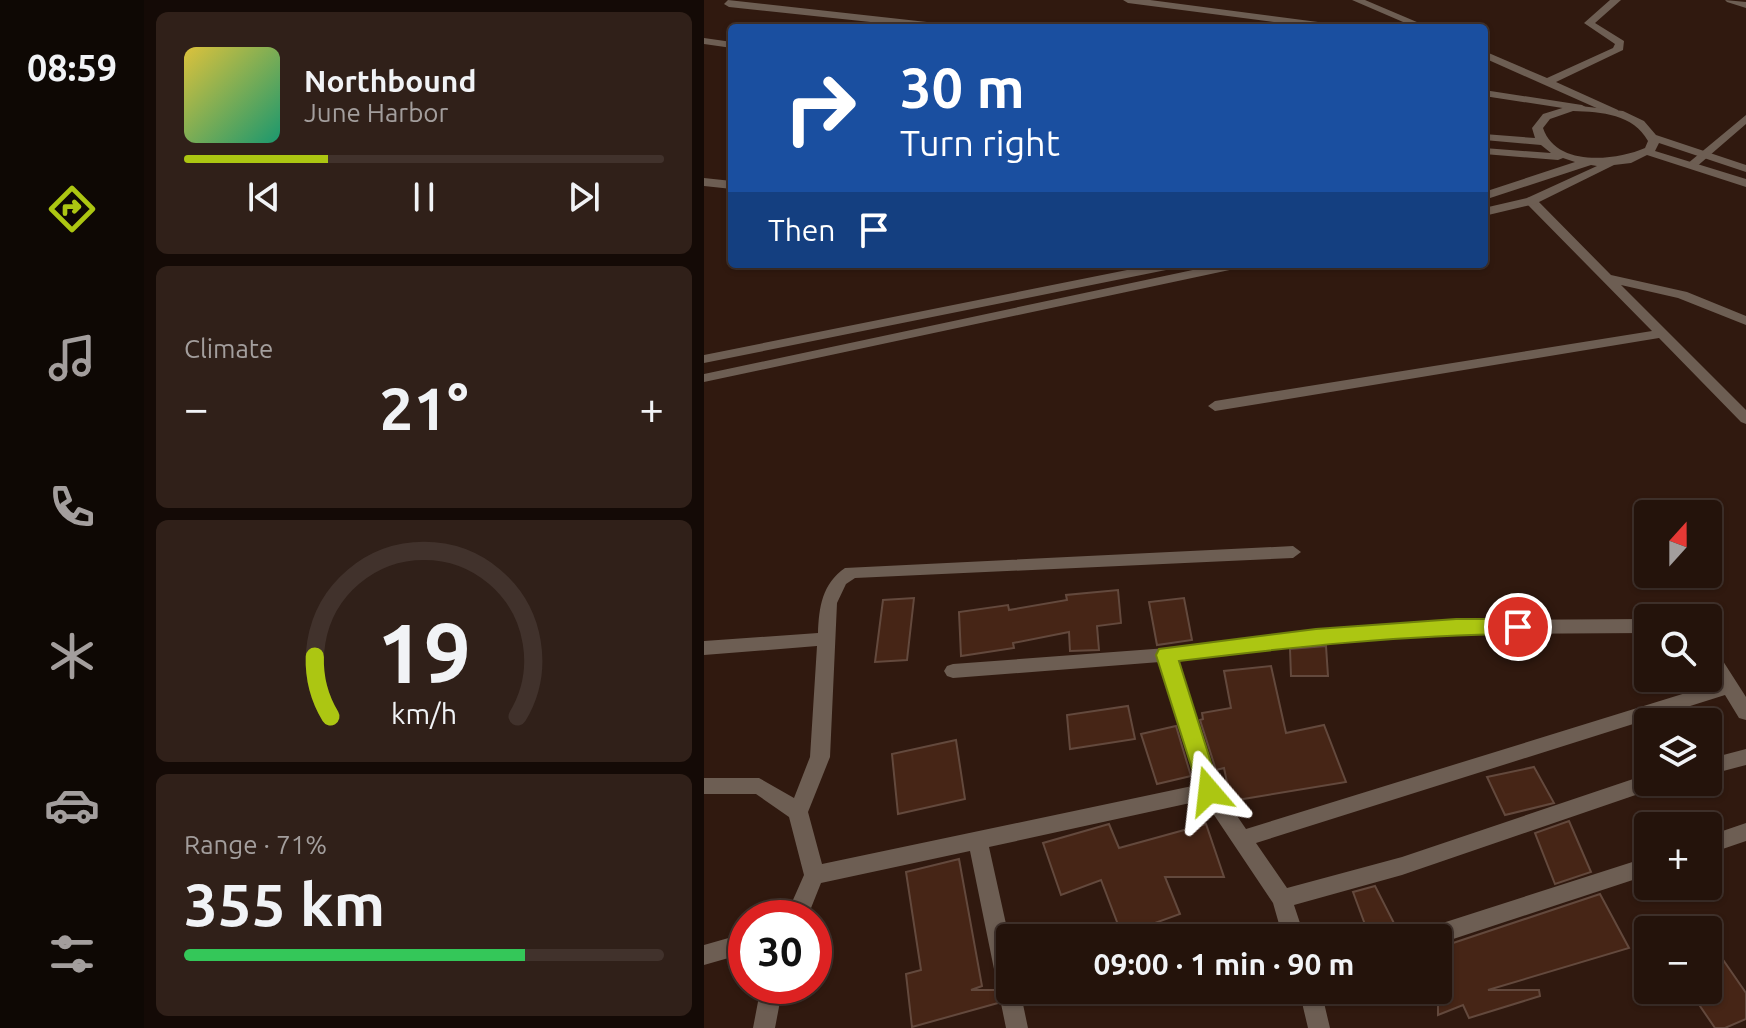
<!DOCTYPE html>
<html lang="en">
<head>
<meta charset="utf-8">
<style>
  :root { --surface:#24130b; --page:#302019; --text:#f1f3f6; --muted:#a39e9d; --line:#41322c; --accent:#acc612 }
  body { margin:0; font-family:Ubuntu,sans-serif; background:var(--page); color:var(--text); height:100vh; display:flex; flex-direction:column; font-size:30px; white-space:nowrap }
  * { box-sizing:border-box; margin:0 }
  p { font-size:26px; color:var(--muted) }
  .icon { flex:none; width:44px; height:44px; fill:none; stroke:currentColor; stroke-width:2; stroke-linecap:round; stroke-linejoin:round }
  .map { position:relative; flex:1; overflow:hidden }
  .drawer { display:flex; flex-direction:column; gap:12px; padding:12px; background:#140a06; width:560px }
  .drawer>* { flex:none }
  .hud { position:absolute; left:24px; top:24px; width:760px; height:244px; border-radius:8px; box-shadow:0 2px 6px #0004,0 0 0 2px var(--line); background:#1a4fa0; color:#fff; overflow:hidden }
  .needle { width:52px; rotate:21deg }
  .controls { position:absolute; left:930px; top:500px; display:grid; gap:16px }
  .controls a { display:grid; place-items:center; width:88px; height:88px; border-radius:8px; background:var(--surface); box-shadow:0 2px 6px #0004,0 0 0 2px var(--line); font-size:40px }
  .speed { position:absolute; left:24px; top:900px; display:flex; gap:16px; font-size:40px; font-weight:700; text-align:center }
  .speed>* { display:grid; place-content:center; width:104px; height:104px; border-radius:50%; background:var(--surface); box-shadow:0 2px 6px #0004,0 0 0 2px var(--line); line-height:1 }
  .speed .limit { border:12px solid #d22; background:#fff; color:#111 }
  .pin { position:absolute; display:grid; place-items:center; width:68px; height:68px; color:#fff; margin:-34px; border:4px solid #fff; border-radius:50%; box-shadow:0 2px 8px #0007 }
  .me { position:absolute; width:88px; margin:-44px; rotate:343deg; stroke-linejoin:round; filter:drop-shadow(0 0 6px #0008) }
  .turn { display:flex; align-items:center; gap:28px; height:168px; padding:0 40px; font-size:36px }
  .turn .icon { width:104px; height:104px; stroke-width:2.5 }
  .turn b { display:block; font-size:56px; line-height:68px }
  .then { display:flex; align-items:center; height:76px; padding:0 40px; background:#0003; gap:16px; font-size:30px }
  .big { font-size:60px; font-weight:600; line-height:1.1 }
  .drawer .tile { flex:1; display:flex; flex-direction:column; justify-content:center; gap:12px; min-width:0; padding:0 28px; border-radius:12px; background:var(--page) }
  .drawer .dial { align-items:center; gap:0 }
  .dial svg { height:208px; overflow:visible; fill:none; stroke:var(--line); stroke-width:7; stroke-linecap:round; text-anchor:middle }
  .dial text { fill:var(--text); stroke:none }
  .song { display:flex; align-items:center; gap:24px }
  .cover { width:96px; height:96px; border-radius:12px; background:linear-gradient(135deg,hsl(50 70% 55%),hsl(160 70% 35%)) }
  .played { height:8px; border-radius:4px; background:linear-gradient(90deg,var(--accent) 30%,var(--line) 30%) }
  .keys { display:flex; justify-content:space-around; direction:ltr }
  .heat { display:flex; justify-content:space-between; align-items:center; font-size:44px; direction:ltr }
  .charge { height:12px; border-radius:6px; background:linear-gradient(90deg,#34c759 71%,var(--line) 0) }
  .trip { position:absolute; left:292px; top:924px; width:456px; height:80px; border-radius:8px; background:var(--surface); box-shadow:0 2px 6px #0004,0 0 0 2px var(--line); font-weight:600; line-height:80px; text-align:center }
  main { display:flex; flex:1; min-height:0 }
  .menu { display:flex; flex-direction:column; width:144px; justify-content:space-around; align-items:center; background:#0e0804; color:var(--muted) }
  .menu .icon { width:56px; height:56px }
  .menu .selected { color:var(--accent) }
  .menu b { font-size:36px; color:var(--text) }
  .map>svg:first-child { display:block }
</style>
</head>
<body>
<main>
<nav class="menu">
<b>08:59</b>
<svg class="icon selected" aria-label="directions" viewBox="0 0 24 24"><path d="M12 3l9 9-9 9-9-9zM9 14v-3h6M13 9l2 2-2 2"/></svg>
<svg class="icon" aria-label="music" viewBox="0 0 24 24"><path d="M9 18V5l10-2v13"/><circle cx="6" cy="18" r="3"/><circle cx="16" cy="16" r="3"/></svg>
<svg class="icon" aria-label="phone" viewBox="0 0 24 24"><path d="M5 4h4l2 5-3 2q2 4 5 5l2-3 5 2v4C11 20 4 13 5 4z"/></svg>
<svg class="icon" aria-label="climate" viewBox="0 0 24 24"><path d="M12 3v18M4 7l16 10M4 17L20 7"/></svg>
<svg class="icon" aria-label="car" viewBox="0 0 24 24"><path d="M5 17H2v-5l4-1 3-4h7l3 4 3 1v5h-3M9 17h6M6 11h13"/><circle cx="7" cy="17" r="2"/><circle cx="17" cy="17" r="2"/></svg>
<svg class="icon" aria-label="filters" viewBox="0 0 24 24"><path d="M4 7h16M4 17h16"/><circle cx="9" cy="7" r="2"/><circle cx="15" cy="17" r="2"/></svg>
</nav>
<section class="drawer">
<div class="tile">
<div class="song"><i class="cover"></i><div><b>Northbound</b><p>June Harbor</p></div></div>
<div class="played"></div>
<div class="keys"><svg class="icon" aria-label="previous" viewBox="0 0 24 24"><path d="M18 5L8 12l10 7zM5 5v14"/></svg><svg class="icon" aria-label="pause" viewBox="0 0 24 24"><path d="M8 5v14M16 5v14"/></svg><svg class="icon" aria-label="next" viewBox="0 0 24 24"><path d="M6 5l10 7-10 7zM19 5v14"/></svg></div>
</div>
<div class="tile"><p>Climate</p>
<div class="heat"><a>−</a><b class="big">21°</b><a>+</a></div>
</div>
<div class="tile dial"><svg viewBox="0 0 100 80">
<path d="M14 69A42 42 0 1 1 86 69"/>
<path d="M14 69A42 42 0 0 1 8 46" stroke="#acc612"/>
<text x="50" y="56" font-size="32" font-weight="700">19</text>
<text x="50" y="72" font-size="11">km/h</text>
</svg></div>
<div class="tile"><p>Range · 71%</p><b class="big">355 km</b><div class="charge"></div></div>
</section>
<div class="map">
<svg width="1042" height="1028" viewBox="0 0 1042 1028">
  <rect width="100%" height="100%" fill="#30190f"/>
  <path fill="#462516" stroke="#63493d" stroke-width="2" d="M 414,590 L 417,623 L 393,626 L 395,650 L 366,651 L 365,632 L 309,643 L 310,648 L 257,656 L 255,612 L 304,605 L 305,610 L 363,600 L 362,595 Z
    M 210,598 L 203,660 L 171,662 L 179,600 Z
    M 480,598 L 488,640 L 453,645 L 445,602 Z
    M 622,646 L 624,676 L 587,676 L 586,649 Z
    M 567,666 L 582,733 L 620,725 L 642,782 L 527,801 L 520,768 L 512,770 L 496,720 L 499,719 L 498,713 L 527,708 L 520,671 Z
    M 424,706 L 431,739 L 366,749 L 363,715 Z
    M 472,726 L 487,776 L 453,784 L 437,734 Z
    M 252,740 L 261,799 L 194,814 L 188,754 Z
    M 830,767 L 850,803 L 801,815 L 783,777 Z
    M 865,821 L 887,872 L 851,884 L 831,833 Z
    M 405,824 L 415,848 L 502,824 L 520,877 L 461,877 L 476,914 L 418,935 L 397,880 L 357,895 L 339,843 Z
    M 255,859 L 278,986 L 267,990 L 291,990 L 294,1003 L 208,1027 L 202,974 L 217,970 L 202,872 Z
    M 671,886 L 694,931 L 680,938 L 666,938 L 649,892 Z
    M 896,894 L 925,948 L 784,990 L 835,990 L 836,996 L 765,1018 L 759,1005 L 734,1015 L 734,948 Z
    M 1004,938 L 1042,993 L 1042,1019 L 1021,1028 L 1011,1028 L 985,990 L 1004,990 Z"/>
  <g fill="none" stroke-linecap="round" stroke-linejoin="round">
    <path fill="#6d5e53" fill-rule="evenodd" d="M 0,178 L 28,181 L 28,189 L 0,186 Z"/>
    <path fill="#6d5e53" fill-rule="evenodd" d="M 24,0 L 250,25 L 255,28 L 223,28 L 25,7 L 20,4 Z
      M 419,0 L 446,0 L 637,25 L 642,28 L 615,28 L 424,3 Z
      M 648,0 L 661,0 L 727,28 L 713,28 Z
      M 906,0 L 917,0 L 891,23 L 920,41 L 919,50 L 852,82 L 914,110 L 914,114 L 906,114 L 780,58 L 780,51 L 843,78 L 909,48 L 911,44 L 880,23 Z
      M 1021,0 L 1042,2 L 1042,8 L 1023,2 Z
      M 780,90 L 878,105 L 883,108 L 878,111 L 780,96 Z
      M 1042,115 L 1042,124 L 991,168 L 983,168 L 983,164 Z
      M 827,197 L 831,198 L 907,275 L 983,292 L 1042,316 L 1042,325 L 974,298 L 917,285 L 1042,410 L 1042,424 L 1037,422 L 955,338 L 511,411 L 504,406 L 511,401 L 948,331 L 823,204 L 823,198 Z
      M 589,546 L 597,552 L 589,558 L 151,578 L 142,584 L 133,603 L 126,757 L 104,812 L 118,864 L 493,785 L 456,662 L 249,678 L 243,676 L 240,671 L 243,666 L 249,664 L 463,648 L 612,629 L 752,620 L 944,619 L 944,633 L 752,634 L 612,643 L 474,661 L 514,788 L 542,829 L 1014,683 L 1004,667 L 1004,645 L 1010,647 L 1042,697 L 1042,720 L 1035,718 L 1021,695 L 552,843 L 583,888 L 698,857 L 944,774 L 944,782 L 955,782 L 952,788 L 698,875 L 590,905 L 601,938 L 579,938 L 569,903 L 500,800 L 285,847 L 306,942 L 306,990 L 316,990 L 324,1028 L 302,1028 L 266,851 L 117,883 L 103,918 L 81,918 L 100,875 L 85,817 L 52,794 L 0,794 L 0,778 L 55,778 L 90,798 L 106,757 L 113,646 L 0,655 L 0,641 L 114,633 C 115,607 118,584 141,568 Z
      M 1042,749 L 1042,765 L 1004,775 L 1004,759 Z
      M 1042,823 L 1042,841 L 1004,854 L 1004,836 Z
      M 944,857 L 944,875 L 734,944 L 734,938 L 712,938 L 715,931 L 723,928 Z
      M 42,933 L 42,953 L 0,965 L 0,945 Z
      M 57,986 L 79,986 L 71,1028 L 49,1028 Z
      M 595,990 L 617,990 L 626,1028 L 604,1028 Z"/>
    <path fill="#6d5e53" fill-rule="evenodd" d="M 0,38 L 28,42 L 28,48 L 0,44 Z
      M 868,105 L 919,111 L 940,121 L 952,135 L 1042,165 L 1042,172 L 955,143 L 951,151 L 1042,179 L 1042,187 L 943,155 L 927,163 L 910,165 L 831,204 L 780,216 L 780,208 L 823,198 L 893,166 L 887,165 L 780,200 L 780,192 L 871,162 L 859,158 L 854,160 L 780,154 L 780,148 L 847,153 L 837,145 L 780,140 L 780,134 L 831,138 L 828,128 L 839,114 ZM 869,111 C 898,112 929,114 944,141 L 941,148 C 911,161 852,167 839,128 L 846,119 Z
      M 453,264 L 478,264 L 472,268 L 0,363 L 0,355 Z
      M 517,264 L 541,264 L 535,268 L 0,382 L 0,374 Z"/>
  </g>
  <path fill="#acc612" stroke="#70810c" stroke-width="2" d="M 752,619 L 814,619 L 821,621 L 824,627 L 821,632 L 814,634 C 700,635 588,647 475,661 L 516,791 L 513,797 L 505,800 L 497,797 L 452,655 L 455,649 L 612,629 Z"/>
</svg>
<div class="controls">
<a><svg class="needle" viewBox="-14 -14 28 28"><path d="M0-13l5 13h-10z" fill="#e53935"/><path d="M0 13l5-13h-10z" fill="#a39e9d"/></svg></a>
<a><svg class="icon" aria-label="search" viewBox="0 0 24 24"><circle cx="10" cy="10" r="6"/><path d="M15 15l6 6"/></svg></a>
<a><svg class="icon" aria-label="layers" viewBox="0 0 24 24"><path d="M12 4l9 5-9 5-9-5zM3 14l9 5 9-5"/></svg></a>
<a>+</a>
<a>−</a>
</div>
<div class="speed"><div class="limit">30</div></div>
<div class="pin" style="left:814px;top:627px;background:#d93025"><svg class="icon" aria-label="arrive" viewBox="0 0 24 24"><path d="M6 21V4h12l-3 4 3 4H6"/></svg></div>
<svg class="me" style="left:505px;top:791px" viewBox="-20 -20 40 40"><path d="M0-17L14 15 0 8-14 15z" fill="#acc612" stroke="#fff" stroke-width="4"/></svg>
<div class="trip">09:00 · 1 min · 90 m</div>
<div class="hud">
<div class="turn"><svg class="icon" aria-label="right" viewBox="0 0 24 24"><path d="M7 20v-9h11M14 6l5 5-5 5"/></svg><div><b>30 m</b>Turn right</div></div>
<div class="then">Then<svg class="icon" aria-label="arrive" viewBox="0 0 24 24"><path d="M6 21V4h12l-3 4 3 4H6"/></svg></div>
</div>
</div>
</main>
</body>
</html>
